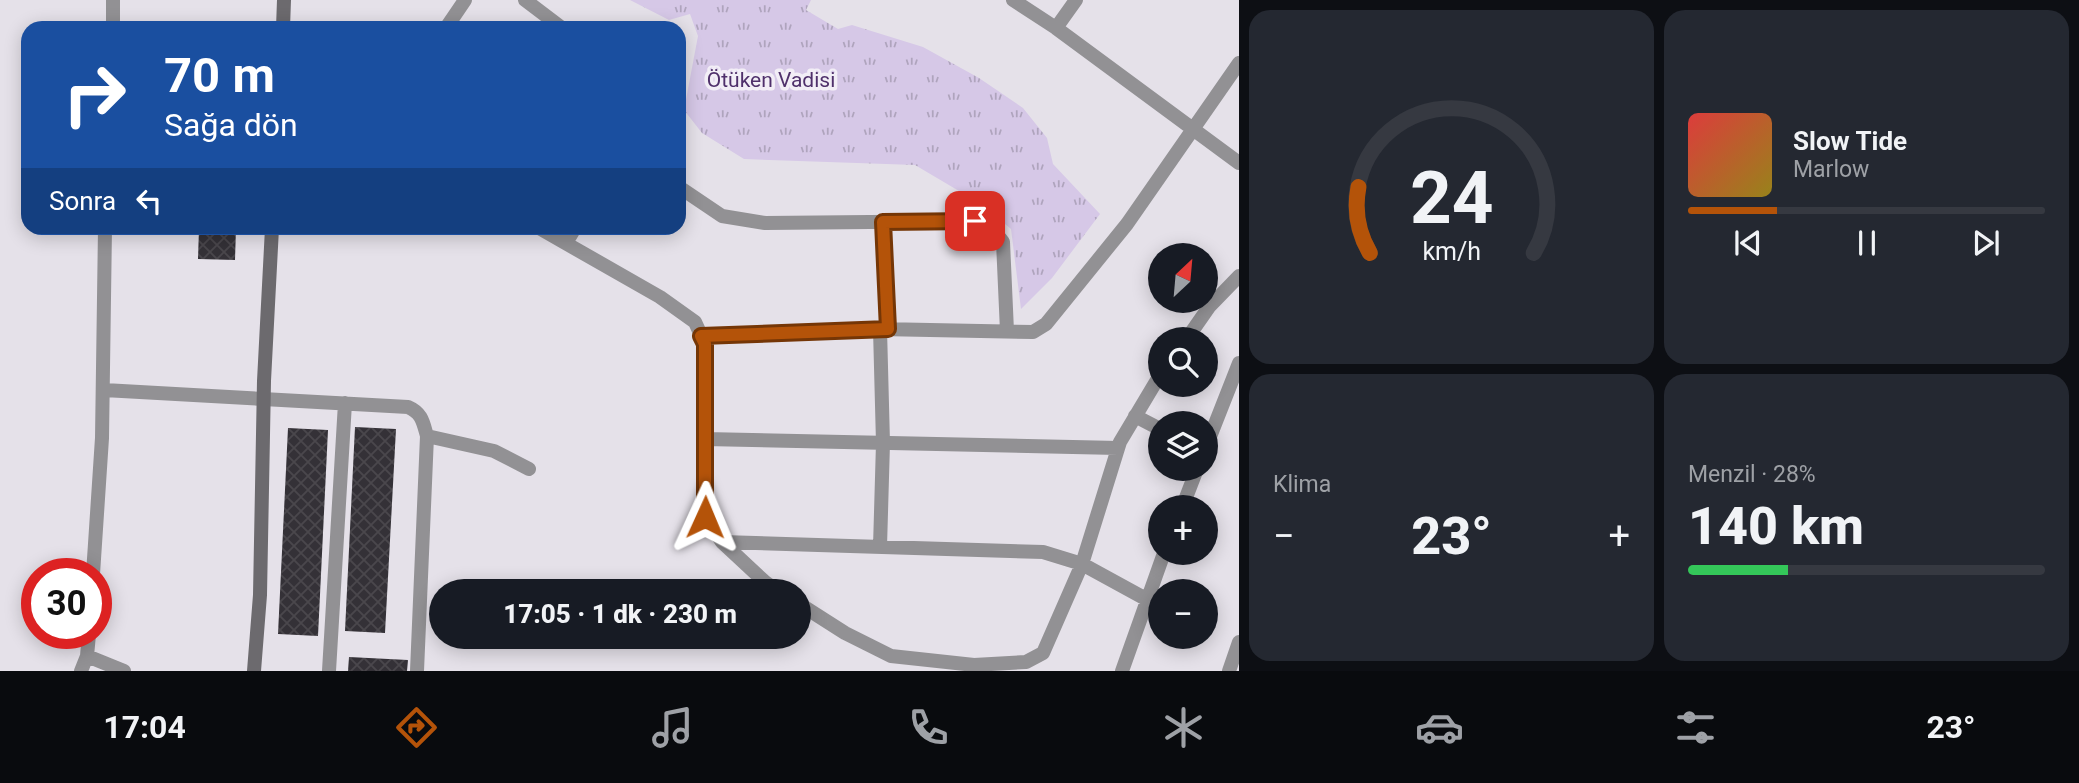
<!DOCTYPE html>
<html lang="tr">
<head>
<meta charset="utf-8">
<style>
  :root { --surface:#171b24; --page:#242831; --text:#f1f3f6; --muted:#9ea1a6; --line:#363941; --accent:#b45309 }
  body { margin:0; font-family:Roboto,sans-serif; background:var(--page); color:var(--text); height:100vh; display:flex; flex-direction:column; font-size:26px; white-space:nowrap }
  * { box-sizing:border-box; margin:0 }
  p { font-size:23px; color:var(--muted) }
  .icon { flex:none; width:38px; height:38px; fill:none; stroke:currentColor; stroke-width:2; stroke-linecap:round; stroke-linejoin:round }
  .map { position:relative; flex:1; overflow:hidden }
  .panel { display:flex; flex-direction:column; gap:10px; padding:10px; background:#0d0f14; width:840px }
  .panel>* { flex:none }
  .banner { position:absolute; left:21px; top:21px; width:665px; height:214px; border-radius:21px; box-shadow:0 4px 18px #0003; background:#1a4fa0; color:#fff; overflow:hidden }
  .needle { width:46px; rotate:26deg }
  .fabs { position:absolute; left:1148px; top:243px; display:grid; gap:14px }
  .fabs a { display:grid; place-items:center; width:70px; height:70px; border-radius:50%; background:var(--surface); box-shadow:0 4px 18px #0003; font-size:35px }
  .speed { position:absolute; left:21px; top:558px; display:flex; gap:14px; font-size:35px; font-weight:700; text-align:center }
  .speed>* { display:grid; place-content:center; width:91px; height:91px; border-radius:50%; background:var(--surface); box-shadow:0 4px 18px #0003; line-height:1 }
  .speed .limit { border:10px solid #d22; background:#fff; color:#111 }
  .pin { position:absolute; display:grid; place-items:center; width:60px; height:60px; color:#fff; margin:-30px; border-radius:14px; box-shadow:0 4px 10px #0006 }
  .me { position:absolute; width:77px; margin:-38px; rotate:1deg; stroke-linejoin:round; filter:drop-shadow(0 0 5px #0008) }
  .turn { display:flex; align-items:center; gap:24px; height:147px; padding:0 28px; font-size:32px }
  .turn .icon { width:91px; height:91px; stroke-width:2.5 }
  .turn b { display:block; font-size:49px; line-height:60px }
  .then { display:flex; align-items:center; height:66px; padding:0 28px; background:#0003; gap:14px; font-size:26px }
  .big { font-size:52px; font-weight:800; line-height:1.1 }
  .panel .widget { flex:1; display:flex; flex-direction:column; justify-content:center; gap:10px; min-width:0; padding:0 24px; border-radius:21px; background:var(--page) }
  .panel .dial { align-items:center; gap:0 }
  .dial svg { height:182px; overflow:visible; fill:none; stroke:var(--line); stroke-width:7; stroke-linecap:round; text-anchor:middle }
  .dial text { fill:var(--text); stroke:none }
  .song { display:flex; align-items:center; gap:21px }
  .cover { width:84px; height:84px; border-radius:10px; background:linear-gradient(135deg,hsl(0 70% 55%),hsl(50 70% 35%)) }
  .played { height:7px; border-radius:4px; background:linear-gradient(90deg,var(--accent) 25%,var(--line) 25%) }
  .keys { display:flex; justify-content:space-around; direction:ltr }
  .heat { display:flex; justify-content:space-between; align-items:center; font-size:38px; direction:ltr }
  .charge { height:10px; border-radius:5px; background:linear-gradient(90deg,#34c759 28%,var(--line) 0) }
  .panel .tiles { flex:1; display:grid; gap:10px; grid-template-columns:repeat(2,1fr) }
  .trip { position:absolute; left:429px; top:579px; width:382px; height:70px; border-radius:35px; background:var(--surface); box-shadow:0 4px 18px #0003; font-weight:800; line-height:70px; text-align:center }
  .dock { display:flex; height:112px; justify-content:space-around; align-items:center; background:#090b0e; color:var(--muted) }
  .dock .icon { width:49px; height:49px }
  .dock .on { color:var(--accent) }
  .dock b { font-size:32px; color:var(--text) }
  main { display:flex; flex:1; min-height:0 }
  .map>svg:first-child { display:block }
</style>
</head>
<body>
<main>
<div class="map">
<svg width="1239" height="671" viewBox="0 0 1239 671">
  <defs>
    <pattern id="grass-tufts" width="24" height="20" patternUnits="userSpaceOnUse" patternTransform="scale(1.75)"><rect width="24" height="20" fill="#d6c8e7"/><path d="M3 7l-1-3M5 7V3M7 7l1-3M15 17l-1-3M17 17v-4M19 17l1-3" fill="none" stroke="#afa4bd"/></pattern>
    <pattern id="building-cross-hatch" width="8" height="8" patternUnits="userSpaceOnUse" patternTransform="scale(1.75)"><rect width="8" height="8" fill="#343137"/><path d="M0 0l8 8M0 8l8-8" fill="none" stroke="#4a474c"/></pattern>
  </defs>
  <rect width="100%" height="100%" fill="#e5e1e9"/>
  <path fill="url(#grass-tufts)" d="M 630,0 L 811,0 L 806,10 L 838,29 L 852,25 L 923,47 L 979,78 L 1023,108 L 1047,138 L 1053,164 L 1100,214 L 1052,278 L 1021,309 L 1011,229 L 981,204 L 915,165 L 744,159 L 702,133 L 684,110 L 698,36 L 690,14 L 669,20 Z"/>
  <path fill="url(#building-cross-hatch)" d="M 199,228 L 236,228 L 235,260 L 198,259 Z
    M 355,427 L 396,429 L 385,633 L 345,631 Z
    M 288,428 L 328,430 L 318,636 L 278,634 Z
    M 349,657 L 408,660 L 407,671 L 348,671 Z"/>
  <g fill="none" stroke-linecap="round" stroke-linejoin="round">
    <path stroke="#929194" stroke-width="14" d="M 525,0 L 562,28
      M 1013,0 L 1056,28 L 1239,163
      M 113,28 L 113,0
      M 446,28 L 465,0
      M 1056,28 L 1076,0
      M 679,187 L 722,216 L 765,223 L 975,221 L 996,233 L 1003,242 L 1007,331
      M 883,222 L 888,329
      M 539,228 L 660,297 L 695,322 L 705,344 L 705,517 L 722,542 L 765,582 L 779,592
      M 566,243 L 575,228
      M 880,329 L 883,443 L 880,547
      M 701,336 L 880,329 L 1033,332 L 1046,324 L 1127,224 L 1239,63
      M 1186,340 L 1209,307 L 1239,276
      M 104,390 L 408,407 C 422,413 423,422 427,436 L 417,671
      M 1135,416 L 1160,429
      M 427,436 L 494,451 L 529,469
      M 705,439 L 1118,448
      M 1206,447 L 1239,363
      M 1182,508 L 1197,469
      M 722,542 L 1043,552 L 1082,564 L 1146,599
      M 93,574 L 102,438 L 105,228
      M 798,603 L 845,633 L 891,656 L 974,665 L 1026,662 L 1043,653 L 1082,564 L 1120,442 L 1160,375
      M 87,656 L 124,671
      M 81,671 L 87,656 L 89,634
      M 329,671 L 345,403
      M 1122,671 L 1164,553
      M 1229,671 L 1239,642"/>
    <path stroke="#6c6a6e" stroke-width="14" d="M 283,28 L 284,0
      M 254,671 L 260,595 L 264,381 L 272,228"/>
  </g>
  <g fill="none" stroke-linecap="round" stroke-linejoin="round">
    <defs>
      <path id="route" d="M 705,517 L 705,344 L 701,336 L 888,329 L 883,222 L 975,221"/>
    </defs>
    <use href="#route" stroke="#753606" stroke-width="18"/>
    <use href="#route" stroke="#b45309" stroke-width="12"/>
  </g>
  <g text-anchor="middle" stroke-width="7" stroke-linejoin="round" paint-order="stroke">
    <g font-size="21" fill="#4f306b" stroke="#f2eef6">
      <text x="771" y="87">Ötüken Vadisi</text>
    </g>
  </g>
</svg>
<div class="fabs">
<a><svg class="needle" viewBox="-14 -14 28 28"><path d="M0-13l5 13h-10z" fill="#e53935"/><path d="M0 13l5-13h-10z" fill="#9ea1a6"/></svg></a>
<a><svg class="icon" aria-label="search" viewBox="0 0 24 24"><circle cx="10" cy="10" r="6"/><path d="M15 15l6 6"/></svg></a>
<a><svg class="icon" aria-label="layers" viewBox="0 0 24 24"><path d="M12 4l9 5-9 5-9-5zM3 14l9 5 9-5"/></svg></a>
<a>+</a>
<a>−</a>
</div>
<div class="speed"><div class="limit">30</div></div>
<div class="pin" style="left:975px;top:221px;background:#d93025"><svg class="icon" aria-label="arrive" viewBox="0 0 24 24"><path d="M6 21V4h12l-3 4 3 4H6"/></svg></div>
<svg class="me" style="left:705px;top:517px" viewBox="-20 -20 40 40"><path d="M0-17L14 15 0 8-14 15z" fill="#b45309" stroke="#fff" stroke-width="4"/></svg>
<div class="trip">17:05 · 1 dk · 230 m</div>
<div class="banner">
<div class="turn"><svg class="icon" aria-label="right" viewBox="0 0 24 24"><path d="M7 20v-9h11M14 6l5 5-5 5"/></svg><div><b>70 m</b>Sağa dön</div></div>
<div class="then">Sonra<svg class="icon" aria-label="left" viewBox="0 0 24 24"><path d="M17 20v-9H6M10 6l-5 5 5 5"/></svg></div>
</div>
</div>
<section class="panel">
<div class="tiles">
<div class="widget dial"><svg viewBox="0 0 100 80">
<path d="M14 69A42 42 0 1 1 86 69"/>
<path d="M14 69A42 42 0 0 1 9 40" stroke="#b45309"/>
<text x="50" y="56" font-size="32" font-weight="700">24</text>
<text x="50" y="72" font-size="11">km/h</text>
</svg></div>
<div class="widget">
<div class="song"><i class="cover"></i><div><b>Slow Tide</b><p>Marlow</p></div></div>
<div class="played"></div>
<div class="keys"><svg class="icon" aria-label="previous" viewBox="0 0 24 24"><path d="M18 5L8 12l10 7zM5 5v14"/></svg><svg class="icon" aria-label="pause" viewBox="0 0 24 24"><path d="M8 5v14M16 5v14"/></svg><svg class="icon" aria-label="next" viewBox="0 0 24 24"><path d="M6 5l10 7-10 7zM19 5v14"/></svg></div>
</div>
<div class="widget"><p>Klima</p>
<div class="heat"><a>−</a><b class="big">23°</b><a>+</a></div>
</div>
<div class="widget"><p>Menzil · 28%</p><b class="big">140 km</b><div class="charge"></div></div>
</div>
</section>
</main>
<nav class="dock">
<b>17:04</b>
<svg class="icon on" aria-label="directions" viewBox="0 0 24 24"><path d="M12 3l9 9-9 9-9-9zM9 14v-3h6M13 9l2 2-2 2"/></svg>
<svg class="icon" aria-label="music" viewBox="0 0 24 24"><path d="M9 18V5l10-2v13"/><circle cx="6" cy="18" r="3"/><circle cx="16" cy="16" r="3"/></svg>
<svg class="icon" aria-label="phone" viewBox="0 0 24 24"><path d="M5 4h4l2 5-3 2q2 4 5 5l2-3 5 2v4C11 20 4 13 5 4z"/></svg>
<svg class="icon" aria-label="climate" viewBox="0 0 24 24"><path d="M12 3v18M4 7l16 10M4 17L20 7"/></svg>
<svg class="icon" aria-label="car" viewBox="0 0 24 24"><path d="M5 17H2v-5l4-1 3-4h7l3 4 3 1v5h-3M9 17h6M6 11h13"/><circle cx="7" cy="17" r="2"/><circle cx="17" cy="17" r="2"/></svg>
<svg class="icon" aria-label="filters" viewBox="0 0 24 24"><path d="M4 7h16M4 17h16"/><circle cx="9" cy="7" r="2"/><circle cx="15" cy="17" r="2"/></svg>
<b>23°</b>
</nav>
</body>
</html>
